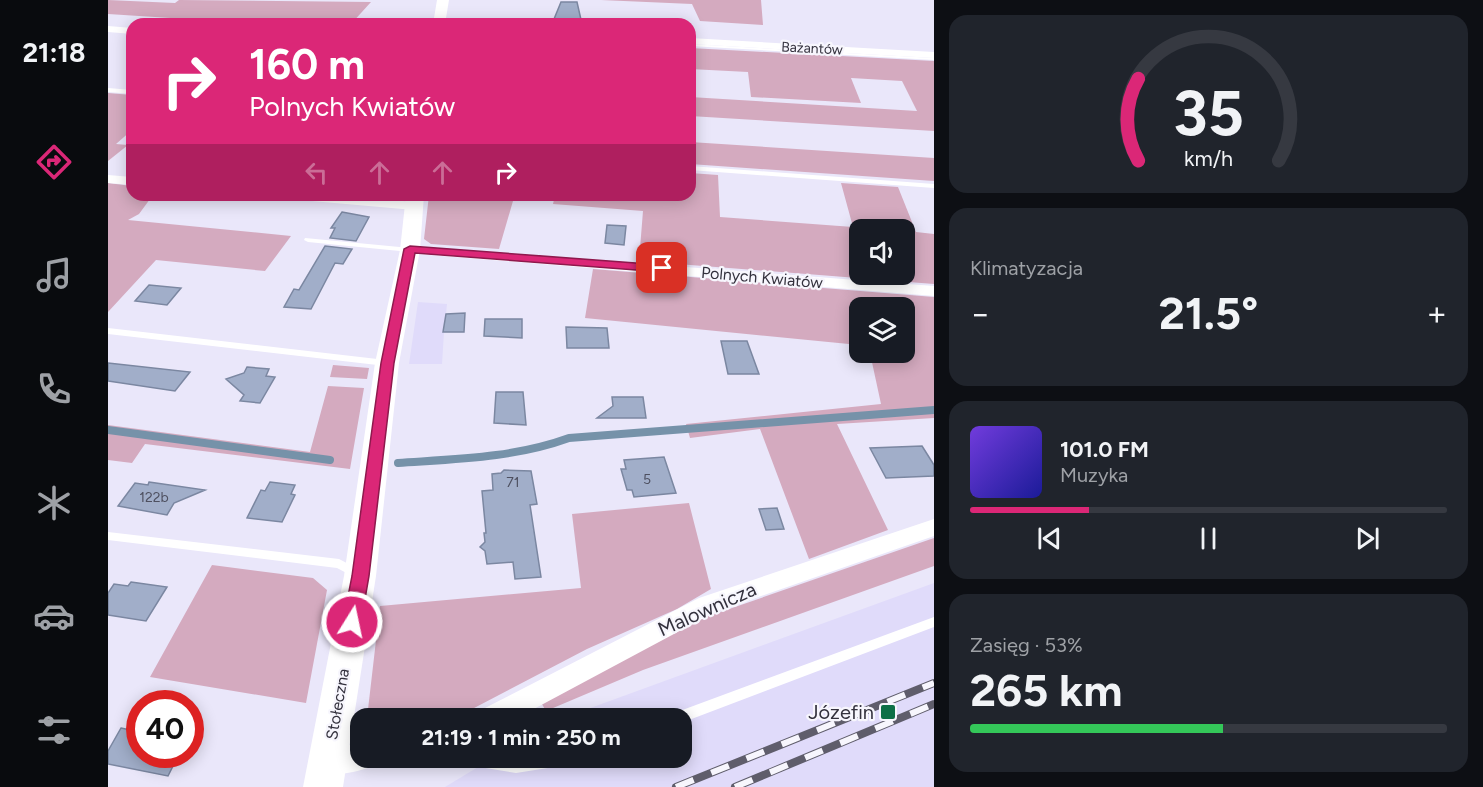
<!DOCTYPE html>
<html lang="pl">
<head>
<meta charset="utf-8">
<style>
  :root { --surface:#171b24; --page:#20242c; --text:#f1f3f6; --muted:#9ea1a6; --line:#363941; --accent:#db2777 }
  body { margin:0; font-family:Figtree,sans-serif; background:var(--page); color:var(--text); height:100vh; display:flex; flex-direction:column; font-size:22px; white-space:nowrap }
  * { box-sizing:border-box; margin:0 }
  p { font-size:20px; color:var(--muted) }
  .icon { flex:none; width:33px; height:33px; fill:none; stroke:currentColor; stroke-width:2; stroke-linecap:round; stroke-linejoin:round }
  .map { position:relative; flex:1; overflow:hidden }
  .sheet { display:flex; flex-direction:column; gap:15px; padding:15px; background:#0d0f14; width:549px }
  .sheet>* { flex:none }
  .banner { position:absolute; left:18px; top:18px; width:570px; height:183px; border-radius:18px; box-shadow:0 3px 15px #0003; background:#db2777; color:#fff; overflow:hidden }
  .tools { position:absolute; left:741px; top:219px; display:grid; gap:12px }
  .tools a { display:grid; place-items:center; width:66px; height:66px; border-radius:12px; background:var(--surface); box-shadow:0 3px 15px #0003; font-size:30px }
  .speed { position:absolute; left:18px; top:690px; display:flex; gap:12px; font-size:30px; font-weight:700; text-align:center }
  .speed>* { display:grid; place-content:center; width:78px; height:78px; border-radius:50%; background:var(--surface); box-shadow:0 3px 15px #0003; line-height:1 }
  .speed .limit { border:9px solid #d22; background:#fff; color:#111 }
  .pin { position:absolute; display:grid; place-items:center; width:51px; height:51px; color:#fff; margin:-26px; border-radius:12px; box-shadow:0 3px 9px #0006 }
  .me { position:absolute; width:66px; margin:-33px; rotate:10deg; stroke-linejoin:round; filter:drop-shadow(0 0 4px #0008) }
  .turn { display:flex; align-items:center; gap:21px; height:126px; padding:0 24px; font-size:27px }
  .turn .icon { width:78px; height:78px; stroke-width:2.5 }
  .turn b { display:block; font-size:42px; line-height:51px }
  .lanes { display:flex; align-items:center; height:57px; padding:0 24px; background:#0003; justify-content:center; gap:30px; direction:ltr }
  .lanes .off { opacity:.35 }
  .big { font-size:45px; font-weight:700; line-height:1.1 }
  .sheet .tile { flex:1; display:flex; flex-direction:column; justify-content:center; gap:9px; min-width:0; padding:0 21px; border-radius:18px; background:var(--page) }
  .sheet .dial { align-items:center; gap:0 }
  .dial svg { height:156px; overflow:visible; fill:none; stroke:var(--line); stroke-width:7; stroke-linecap:round; text-anchor:middle }
  .dial text { fill:var(--text); stroke:none }
  .song { display:flex; align-items:center; gap:18px }
  .cover { width:72px; height:72px; border-radius:9px; background:linear-gradient(135deg,hsl(260 70% 55%),hsl(240 70% 35%)) }
  .played { height:6px; border-radius:3px; background:linear-gradient(90deg,var(--accent) 25%,var(--line) 25%) }
  .keys { display:flex; justify-content:space-around; direction:ltr }
  .heat { display:flex; justify-content:space-between; align-items:center; font-size:33px; direction:ltr }
  .charge { height:9px; border-radius:4px; background:linear-gradient(90deg,#34c759 53%,var(--line) 0) }
  .trip { position:absolute; left:242px; top:708px; width:342px; height:60px; border-radius:18px; background:var(--surface); box-shadow:0 3px 15px #0003; font-weight:700; line-height:60px; text-align:center }
  main { display:flex; flex:1; min-height:0 }
  .tab-bar { display:flex; flex-direction:column; width:108px; justify-content:space-around; align-items:center; background:#090b0e; color:var(--muted) }
  .tab-bar .icon { width:42px; height:42px }
  .tab-bar .active { color:var(--accent) }
  .tab-bar b { font-size:27px; color:var(--text) }
  .map>svg:first-child { display:block }
</style>
</head>
<body>
<main>
<nav class="tab-bar">
<b>21:18</b>
<svg class="icon active" aria-label="directions" viewBox="0 0 24 24"><path d="M12 3l9 9-9 9-9-9zM9 14v-3h6M13 9l2 2-2 2"/></svg>
<svg class="icon" aria-label="music" viewBox="0 0 24 24"><path d="M9 18V5l10-2v13"/><circle cx="6" cy="18" r="3"/><circle cx="16" cy="16" r="3"/></svg>
<svg class="icon" aria-label="phone" viewBox="0 0 24 24"><path d="M5 4h4l2 5-3 2q2 4 5 5l2-3 5 2v4C11 20 4 13 5 4z"/></svg>
<svg class="icon" aria-label="climate" viewBox="0 0 24 24"><path d="M12 3v18M4 7l16 10M4 17L20 7"/></svg>
<svg class="icon" aria-label="car" viewBox="0 0 24 24"><path d="M5 17H2v-5l4-1 3-4h7l3 4 3 1v5h-3M9 17h6M6 11h13"/><circle cx="7" cy="17" r="2"/><circle cx="17" cy="17" r="2"/></svg>
<svg class="icon" aria-label="filters" viewBox="0 0 24 24"><path d="M4 7h16M4 17h16"/><circle cx="9" cy="7" r="2"/><circle cx="15" cy="17" r="2"/></svg>
</nav>
<div class="map">
<svg width="826" height="787" viewBox="0 0 826 787">
  <rect width="100%" height="100%" fill="#eae7fa"/>
  <path fill="#e0dbfa" d="M 310,302 L 339,304 L 338,314 L 357,313 L 336,332 L 334,364 L 301,364 Z
    M 826,583 L 826,787 L 337,787 L 385,758 L 573,758 L 573,718 L 455,718 Z"/>
  <path fill="#d4aabf" fill-rule="evenodd" d="M 0,0 L 67,3 L 71,0 L 263,2 L 243,24 L 155,24 L 0,14 Z
    M 493,0 L 653,0 L 655,25 L 592,21 L 584,4 Z
    M 582,48 L 826,61 L 826,131 L 582,116 L 582,97 L 809,111 L 794,81 L 743,78 L 753,103 L 643,97 L 640,72 L 582,69 Z
    M 0,93 L 24,95 L 24,130 L 8,144 L 20,145 L 0,161 Z
    M 582,142 L 826,158 L 826,181 L 582,164 Z
    M 582,173 L 610,175 L 612,217 L 745,227 L 733,183 L 790,187 L 808,232 L 826,234 L 826,284 L 531,261 L 535,211 L 445,204 L 447,195 L 582,195 ZM 752,230 L 796,230 L 796,274 L 752,274 Z
    M 0,183 L 24,186 L 24,195 L 45,195 L 31,214 L 20,220 L 183,236 L 157,271 L 48,260 L 0,312 Z
    M 321,195 L 405,201 L 391,249 L 323,244 L 316,239 Z
    M 485,269 L 826,297 L 826,418 L 729,424 L 780,530 L 701,559 L 652,429 L 582,438 L 578,424 L 773,404 L 762,353 L 796,352 L 796,308 L 752,308 L 751,345 L 477,318 Z
    M 225,365 L 261,368 L 259,379 L 222,377 Z
    M 220,386 L 256,388 L 242,469 L 37,444 L 24,463 L 0,460 L 0,425 L 202,452 Z
    M 581,503 L 603,589 L 569,609 L 479,649 L 347,718 L 259,718 L 272,606 L 473,588 L 464,514 Z
    M 826,538 L 826,566 L 535,670 L 438,711 L 431,699 L 598,617 Z
    M 104,565 L 205,578 L 219,590 L 198,703 L 42,677 Z"/>
  <g fill="none" stroke-linecap="round" stroke-linejoin="round">
    <path stroke="#7692a9" stroke-width="8" d="M 0,430 L 222,460
      M 290,463 C 348,459 406,458 461,438 L 826,410"/>
  </g>
  <path fill="#a1aec9" stroke="#7b87a1" stroke-width="1.5" d="M 453,2 L 469,2 L 474,24 L 444,24 Z
    M 234,212 L 261,217 L 248,241 L 222,238 L 227,228 L 223,228 Z
    M 499,225 L 518,226 L 516,245 L 497,243 Z
    M 217,246 L 244,249 L 235,264 L 227,263 L 203,309 L 176,307 L 186,289 L 191,290 Z
    M 41,285 L 73,288 L 59,305 L 27,301 Z
    M 357,313 L 356,332 L 335,332 L 338,314 Z
    M 377,319 L 414,319 L 414,338 L 376,336 Z
    M 458,327 L 499,328 L 501,348 L 459,348 Z
    M 613,341 L 639,341 L 651,374 L 620,374 Z
    M 0,363 L 82,372 L 67,391 L 0,381 Z
    M 139,367 L 161,369 L 158,376 L 167,377 L 152,403 L 132,401 L 136,395 L 118,379 L 136,373 Z
    M 388,392 L 415,392 L 418,425 L 386,423 Z
    M 504,397 L 535,397 L 538,418 L 489,418 L 505,406 Z
    M 814,446 L 826,465 L 826,476 L 778,478 L 762,448 Z
    M 556,457 L 568,493 L 526,497 L 524,490 L 519,490 L 513,469 L 518,469 L 516,460 Z
    M 396,470 L 423,471 L 429,504 L 422,505 L 433,577 L 407,579 L 405,562 L 379,564 L 377,551 L 372,547 L 377,542 L 376,533 L 378,533 L 374,491 L 385,490 L 384,474 L 393,473 Z
    M 41,482 L 97,490 L 66,503 L 59,515 L 10,506 L 27,483 L 40,485 Z
    M 162,482 L 187,485 L 183,494 L 187,495 L 174,522 L 139,518 L 153,490 L 157,491 Z
    M 669,508 L 676,529 L 658,530 L 651,509 Z
    M 23,582 L 59,587 L 38,621 L 0,615 L 0,593 L 6,584 L 20,586 Z
    M 13,728 L 32,732 L 32,754 L 71,754 L 60,776 L 0,764 L 0,751 Z"/>
  <g fill="none" stroke-linecap="round" stroke-linejoin="round">
    <path fill="#fff" fill-rule="evenodd" d="M 582,44 L 826,58 L 826,60 L 582,46 Z
      M 0,88 L 24,90 L 24,94 L 0,92 Z
      M 582,166 L 826,184 L 826,188 L 582,170 Z
      M 197,238 L 302,248 L 306,250 L 302,252 L 200,242 L 196,240 Z
      M 0,328 L 278,360 L 282,363 L 278,366 L 0,334 Z
      M 0,532 L 231,559 L 252,570 L 254,573 L 252,576 L 248,578 L 229,568 L 0,540 Z
      M 826,617 L 826,627 L 573,723 L 573,718 L 563,718 L 564,714 L 569,712 Z
      M 352,758 L 397,758 L 408,759 L 419,758 L 466,758 L 464,763 L 459,765 L 408,773 L 359,765 L 354,763 Z"/>
    <path fill="#fff" fill-rule="evenodd" d="M 0,26 L 24,28 L 24,34 L 0,32 Z
      M 582,38 L 826,52 L 826,58 L 582,44 Z
      M 0,175 L 24,177 L 24,185 L 0,183 Z
      M 174,195 L 226,195 L 306,202 L 313,206 L 306,210 L 181,199 Z
      M 302,246 L 826,286 L 826,296 L 297,253 L 295,250 Z
      M 826,519 L 826,536 L 607,612 L 409,718 L 371,718 L 375,709 L 591,598 Z
      M 252,744 L 252,758 L 265,758 L 262,767 C 246,773 225,777 209,771 L 205,761 L 209,751 L 219,747 Z"/>
    <path fill="#fff" fill-rule="evenodd" d="M 329,0 L 341,0 L 337,24 L 325,24 Z
      M 298,195 L 316,195 L 312,250 L 291,363 L 268,576 L 235,787 L 195,787 L 236,576 L 267,363 L 292,250 Z"/>
    <defs>
      <path id="rail" d="M 568,787 L 826,683
        M 627,787 L 826,704"/>
    </defs>
    <use href="#rail" stroke="#5f5d6b" stroke-width="8"/>
    <use href="#rail" stroke="#f7f6fd" stroke-width="6" stroke-dasharray="19" stroke-linecap="butt"/>
  </g>
  <path fill="#db2777" stroke="#8e194d" stroke-width="1.5" d="M 302,246 L 554,265 L 559,268 L 554,272 L 307,253 L 286,363 L 261,576 L 253,622 L 250,628 L 244,630 L 238,628 L 235,622 L 244,576 L 273,363 L 296,249 Z"/>
  <rect fill="#0d7047" stroke="#f7f6fd" stroke-width="2" x="772" y="704" width="16" height="16" rx="3"/>
  <g text-anchor="middle" stroke-width="4.5" stroke-linejoin="round" paint-order="stroke">
    <g font-size="14" fill="#33313d" stroke="#f7f6fd">
      <text transform="translate(704 48) rotate(3)" y="5">Bażantów</text>
    </g>
    <g font-size="14" fill="#4e5060">
      <text x="539" y="484">5</text>
      <text x="405" y="487">71</text>
      <text x="46" y="502">122b</text>
    </g>
    <g font-size="16" fill="#33313d" stroke="#f7f6fd">
      <text transform="translate(654 277) rotate(5)" y="6">Polnych Kwiatów</text>
      <text transform="translate(229 704) rotate(-80)" y="6">Stołeczna</text>
    </g>
    <g font-size="20" fill="#33313d" stroke="#f7f6fd">
      <text transform="translate(599 609) rotate(-24)" y="7">Malownicza</text>
    </g>
    <g font-size="20" fill="#33313d" stroke="#f7f6fd" text-anchor="end">
      <text x="766" y="719">Józefin</text>
    </g>
  </g>
</svg>
<div class="tools">
<a><svg class="icon" aria-label="sound" viewBox="0 0 24 24"><path d="M4 9h4l5-4v14l-5-4H4zM17 9q2 3 0 6"/></svg></a>
<a><svg class="icon" aria-label="layers" viewBox="0 0 24 24"><path d="M12 4l9 5-9 5-9-5zM3 14l9 5 9-5"/></svg></a>
</div>
<div class="speed"><div class="limit">40</div></div>
<div class="pin" style="left:554px;top:268px;background:#d93025"><svg class="icon" aria-label="arrive" viewBox="0 0 24 24"><path d="M6 21V4h12l-3 4 3 4H6"/></svg></div>
<svg class="me" style="left:244px;top:622px" viewBox="-20 -20 40 40"><circle r="17" fill="#db2777" stroke="#fff" stroke-width="3"/><path d="M0-11L8 9 0 5-8 9z" fill="#fff"/></svg>
<div class="trip">21:19 · 1 min · 250 m</div>
<div class="banner">
<div class="turn"><svg class="icon" aria-label="right" viewBox="0 0 24 24"><path d="M7 20v-9h11M14 6l5 5-5 5"/></svg><div><b>160 m</b>Polnych Kwiatów</div></div>
<div class="lanes"><svg class="icon off" aria-label="left" viewBox="0 0 24 24"><path d="M17 20v-9H6M10 6l-5 5 5 5"/></svg><svg class="icon off" aria-label="ahead" viewBox="0 0 24 24"><path d="M12 20V5M6 11l6-6 6 6"/></svg><svg class="icon off" aria-label="ahead" viewBox="0 0 24 24"><path d="M12 20V5M6 11l6-6 6 6"/></svg><svg class="icon" aria-label="right" viewBox="0 0 24 24"><path d="M7 20v-9h11M14 6l5 5-5 5"/></svg></div>
</div>
</div>
<section class="sheet">
<div class="tile dial"><svg viewBox="0 0 100 80">
<path d="M14 69A42 42 0 1 1 86 69"/>
<path d="M14 69A42 42 0 0 1 14 27" stroke="#db2777"/>
<text x="50" y="56" font-size="32" font-weight="700">35</text>
<text x="50" y="72" font-size="11">km/h</text>
</svg></div>
<div class="tile"><p>Klimatyzacja</p>
<div class="heat"><a>−</a><b class="big">21.5°</b><a>+</a></div>
</div>
<div class="tile">
<div class="song"><i class="cover"></i><div><b>101.0 FM</b><p>Muzyka</p></div></div>
<div class="played"></div>
<div class="keys"><svg class="icon" aria-label="previous" viewBox="0 0 24 24"><path d="M18 5L8 12l10 7zM5 5v14"/></svg><svg class="icon" aria-label="pause" viewBox="0 0 24 24"><path d="M8 5v14M16 5v14"/></svg><svg class="icon" aria-label="next" viewBox="0 0 24 24"><path d="M6 5l10 7-10 7zM19 5v14"/></svg></div>
</div>
<div class="tile"><p>Zasięg · 53%</p><b class="big">265 km</b><div class="charge"></div></div>
</section>
</main>
</body>
</html>
